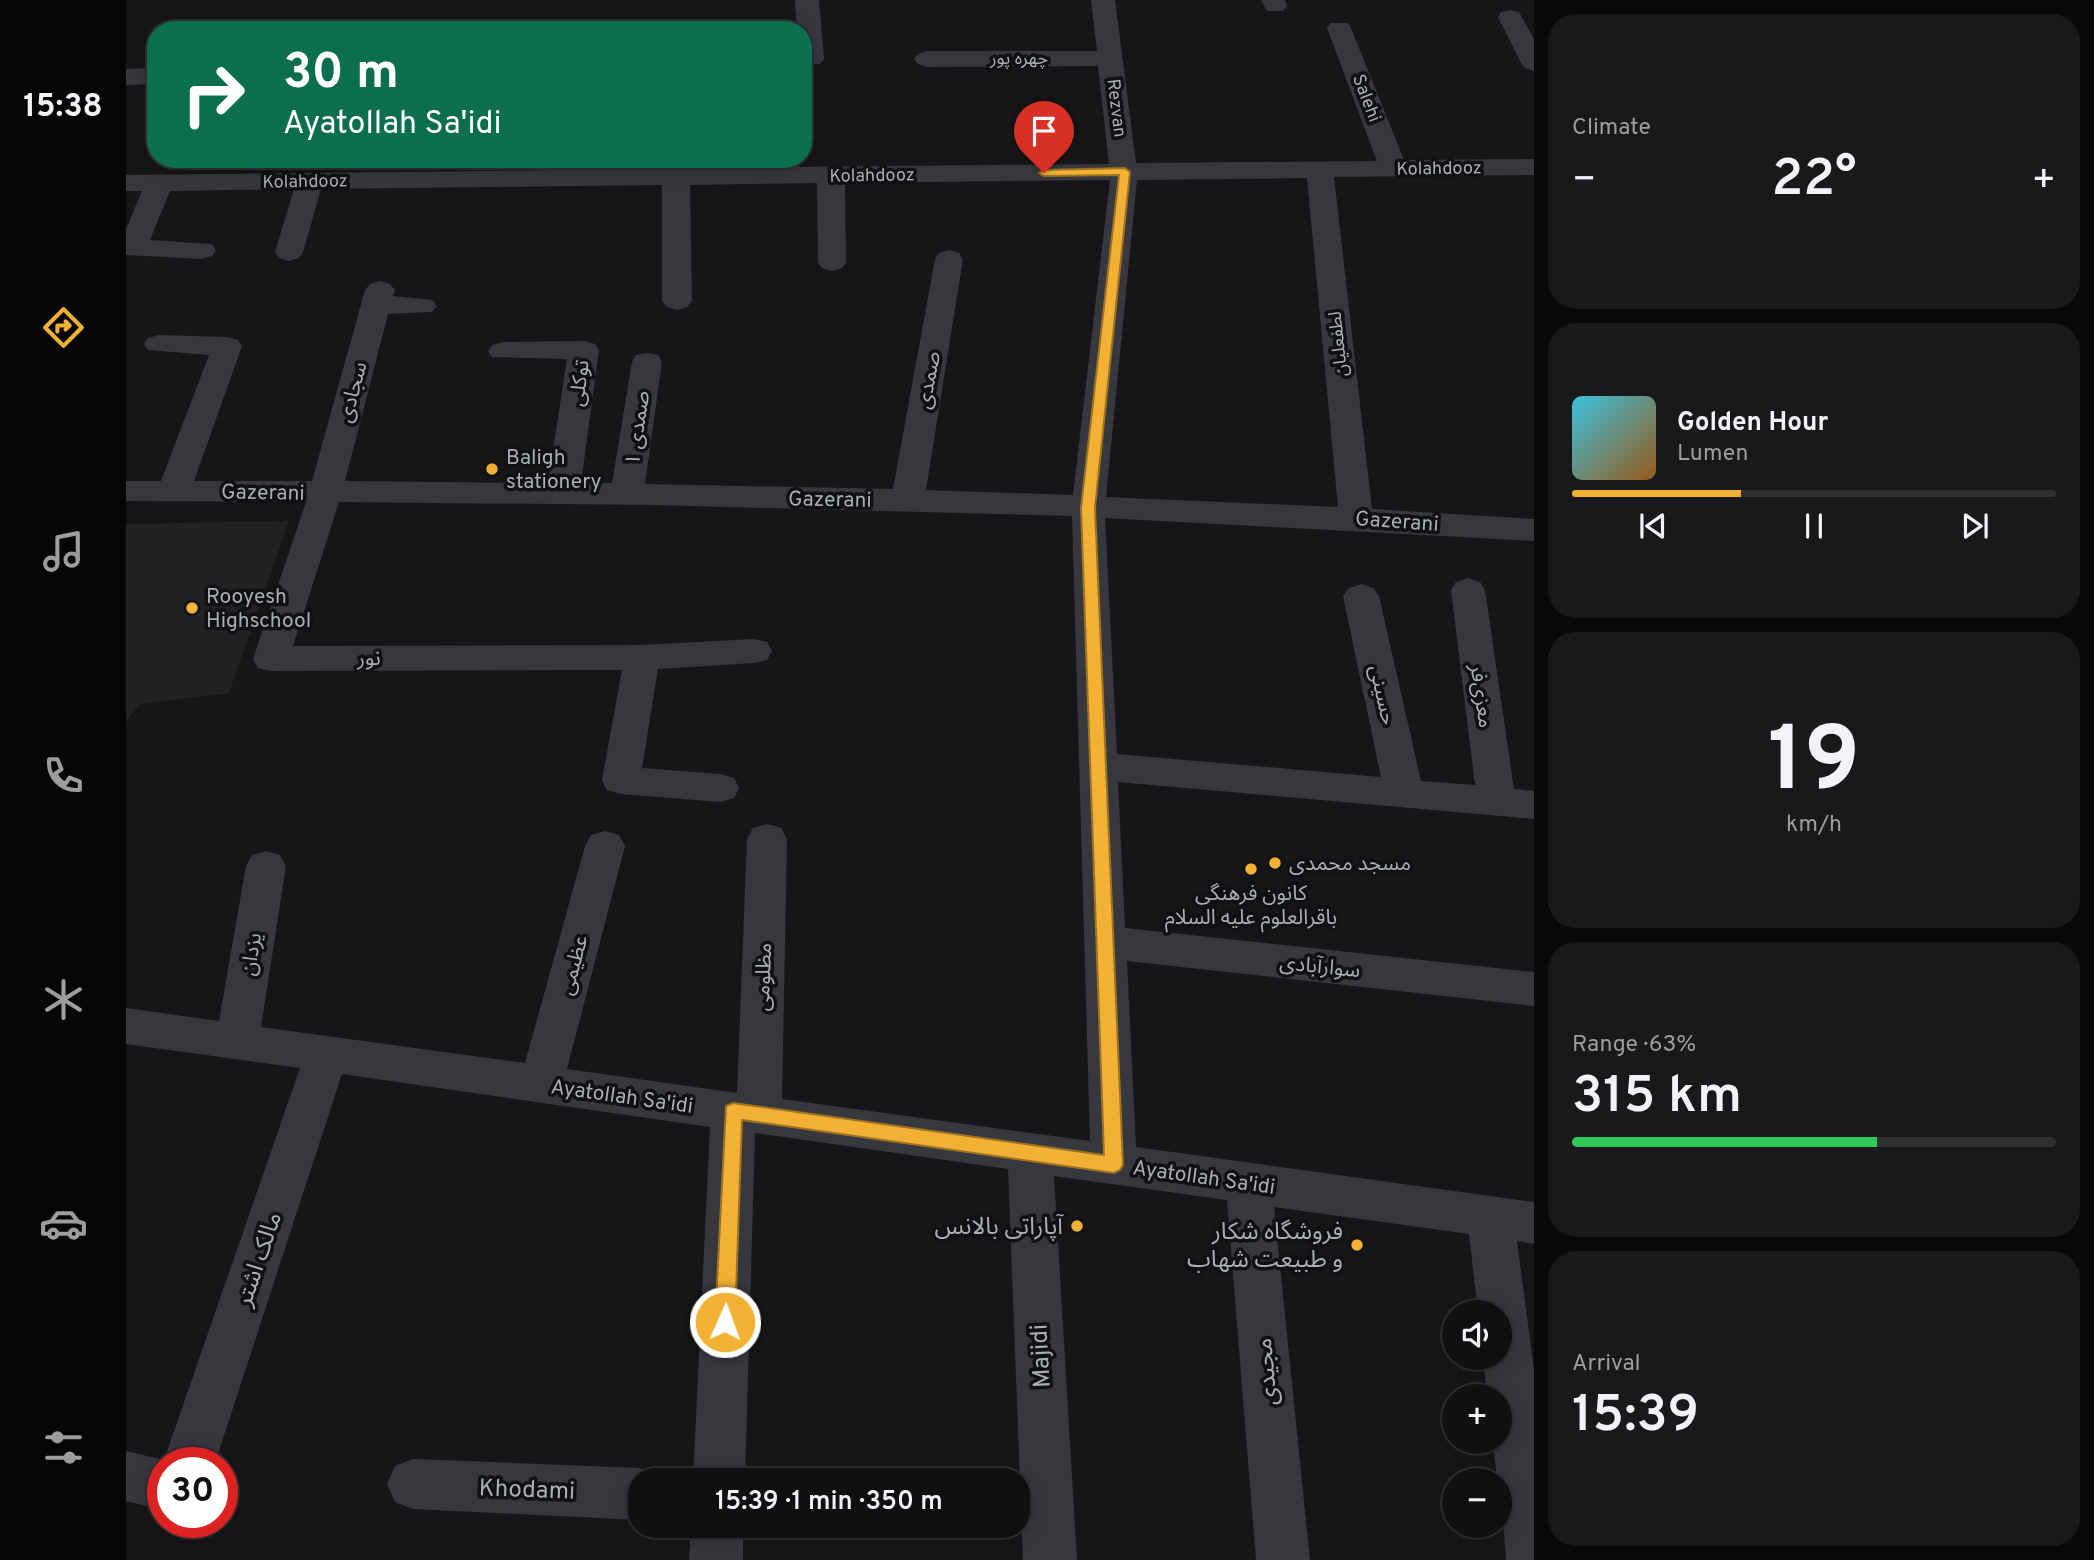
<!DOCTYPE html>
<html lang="en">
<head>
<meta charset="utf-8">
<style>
  :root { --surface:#101012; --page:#19191b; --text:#f1f3f6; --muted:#9c9d9f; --line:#303032; --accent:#f2b134 }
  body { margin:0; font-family:Overpass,"Noto Sans Arabic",sans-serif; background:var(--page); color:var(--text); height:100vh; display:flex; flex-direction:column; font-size:26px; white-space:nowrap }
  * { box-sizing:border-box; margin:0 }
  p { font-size:23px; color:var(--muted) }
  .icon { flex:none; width:38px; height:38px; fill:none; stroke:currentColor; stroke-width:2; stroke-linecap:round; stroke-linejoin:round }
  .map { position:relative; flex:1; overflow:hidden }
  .sheet { display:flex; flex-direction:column; gap:14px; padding:14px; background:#09090a; width:560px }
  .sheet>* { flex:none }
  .hud { position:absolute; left:21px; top:21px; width:665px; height:147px; border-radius:28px; box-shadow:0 4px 18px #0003,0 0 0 2px var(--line); background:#0b6e4f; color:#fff; overflow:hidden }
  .controls { position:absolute; left:1316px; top:1300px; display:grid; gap:14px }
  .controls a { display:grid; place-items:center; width:70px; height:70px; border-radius:50%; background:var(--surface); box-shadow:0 4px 18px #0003,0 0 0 2px var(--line); font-size:35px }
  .speed { position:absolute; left:21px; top:1447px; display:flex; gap:14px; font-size:35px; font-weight:700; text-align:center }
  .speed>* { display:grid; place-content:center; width:91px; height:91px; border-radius:50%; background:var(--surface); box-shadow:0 4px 18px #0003,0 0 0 2px var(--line); line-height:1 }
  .speed .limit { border:10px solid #d22; background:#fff; color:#111 }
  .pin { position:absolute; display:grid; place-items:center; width:60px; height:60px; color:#fff; margin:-72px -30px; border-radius:50% 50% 50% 0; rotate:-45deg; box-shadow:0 0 7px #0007 }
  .pin .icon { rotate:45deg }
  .me { position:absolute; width:77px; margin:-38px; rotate:2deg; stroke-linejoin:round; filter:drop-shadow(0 0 5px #0008) }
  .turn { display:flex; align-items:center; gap:24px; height:147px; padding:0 21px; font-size:32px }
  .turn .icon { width:91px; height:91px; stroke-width:2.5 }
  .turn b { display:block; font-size:49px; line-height:60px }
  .big { font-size:52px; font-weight:600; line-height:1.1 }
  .sheet .card { flex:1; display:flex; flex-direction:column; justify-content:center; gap:10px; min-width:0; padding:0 24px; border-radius:28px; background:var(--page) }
  .sheet .dial { align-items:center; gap:0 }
  .dial b { font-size:91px; line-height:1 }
  .song { display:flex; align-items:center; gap:21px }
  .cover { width:84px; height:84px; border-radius:10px; background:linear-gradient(135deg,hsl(190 70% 55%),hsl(30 70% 35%)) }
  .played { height:7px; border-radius:4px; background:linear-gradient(90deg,var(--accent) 35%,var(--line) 35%) }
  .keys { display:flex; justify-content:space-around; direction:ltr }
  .heat { display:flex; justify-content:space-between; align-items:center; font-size:38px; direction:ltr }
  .charge { height:10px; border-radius:5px; background:linear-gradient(90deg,#34c759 63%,var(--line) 0) }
  .trip { position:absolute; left:502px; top:1468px; width:402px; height:70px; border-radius:28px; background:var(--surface); box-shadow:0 4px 18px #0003,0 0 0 2px var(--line); font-weight:600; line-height:70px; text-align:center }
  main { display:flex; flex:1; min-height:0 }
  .tabs { display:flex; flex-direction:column; width:126px; justify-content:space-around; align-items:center; background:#060607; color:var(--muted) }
  .tabs .icon { width:49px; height:49px }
  .tabs .on { color:var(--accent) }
  .tabs b { font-size:32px; color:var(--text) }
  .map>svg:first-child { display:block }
</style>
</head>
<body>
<main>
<nav class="tabs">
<b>15:38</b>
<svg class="icon on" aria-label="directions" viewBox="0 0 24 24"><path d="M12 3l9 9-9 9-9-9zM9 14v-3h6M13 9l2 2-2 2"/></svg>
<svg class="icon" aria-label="music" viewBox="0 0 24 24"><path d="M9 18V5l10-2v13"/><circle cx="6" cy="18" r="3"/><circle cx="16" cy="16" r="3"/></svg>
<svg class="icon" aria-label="phone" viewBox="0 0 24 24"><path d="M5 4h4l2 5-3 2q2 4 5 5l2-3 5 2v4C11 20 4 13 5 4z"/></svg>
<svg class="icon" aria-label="climate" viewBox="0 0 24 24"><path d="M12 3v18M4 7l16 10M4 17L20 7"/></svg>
<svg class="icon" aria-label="car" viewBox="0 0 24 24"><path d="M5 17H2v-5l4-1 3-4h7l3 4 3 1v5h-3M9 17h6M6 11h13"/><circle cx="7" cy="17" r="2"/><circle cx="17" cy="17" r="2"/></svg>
<svg class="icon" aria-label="filters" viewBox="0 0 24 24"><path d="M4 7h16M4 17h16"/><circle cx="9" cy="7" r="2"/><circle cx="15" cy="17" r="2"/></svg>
</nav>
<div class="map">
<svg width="1408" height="1560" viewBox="0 0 1408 1560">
  <rect width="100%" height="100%" fill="#161618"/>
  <path fill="#222225" d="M 163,521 L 103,693 L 13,704 L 0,722 L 0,524 Z"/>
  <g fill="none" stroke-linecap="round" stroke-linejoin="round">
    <path fill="#37383d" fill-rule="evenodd" d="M 669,0 L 693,0 L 698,59 L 694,64 L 677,65 L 677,30 L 671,30 Z
      M 965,0 L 989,0 L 1010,163 L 1251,161 L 1201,28 L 1204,23 L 1222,23 L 1225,28 L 1278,160 L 1408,159 L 1408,175 L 1208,177 L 1246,509 L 1408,519 L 1408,541 L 979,518 L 991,754 L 1255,777 L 1217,596 L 1223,588 L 1235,584 L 1247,588 L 1253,596 L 1295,781 L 1349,785 L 1325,590 L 1330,582 L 1342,578 L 1354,582 L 1359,590 L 1388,789 L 1408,791 L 1408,819 L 992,782 L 999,928 L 1408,972 L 1408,1006 L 1001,961 L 1010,1147 L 1408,1202 L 1408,1244 L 1391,1241 L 1408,1370 L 1408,1560 L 1380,1560 L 1374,1480 L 1371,1480 L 1367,1442 L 1374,1442 L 1374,1396 L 1361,1396 L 1357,1358 L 1374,1358 L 1374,1312 L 1352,1312 L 1343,1234 L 1148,1207 L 1184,1560 L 1130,1560 L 1101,1200 L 928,1176 L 951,1560 L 897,1560 L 882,1169 L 629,1133 L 619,1480 L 567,1480 L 584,1127 L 216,1074 L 89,1463 L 37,1463 L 37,1510 L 0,1501 L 0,1451 L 38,1460 L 174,1068 L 0,1044 L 0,1008 L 93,1021 L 120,866 L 126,855 L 140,851 L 154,855 L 160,866 L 135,1027 L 399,1063 L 459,846 L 465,835 L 479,831 L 493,835 L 499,846 L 441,1069 L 611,1093 L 621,839 L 627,828 L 641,824 L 655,828 L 661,839 L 656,1099 L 964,1141 L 946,516 L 528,505 L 213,502 L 167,646 L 516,645 L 628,639 L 641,642 L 646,651 L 641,660 L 628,663 L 532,669 L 516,768 L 594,774 L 608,778 L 613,788 L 608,798 L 594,802 L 495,794 L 481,790 L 476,780 L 496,670 L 145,671 L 132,668 L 127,659 L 180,502 L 0,501 L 0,481 L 35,481 L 83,355 L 22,350 L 18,344 L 22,338 L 33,335 L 101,337 L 112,340 L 116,346 L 68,481 L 186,481 L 239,290 L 244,284 L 254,281 L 264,284 L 269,290 L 267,296 L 306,300 L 311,306 L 306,312 L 262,314 L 219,481 L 422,483 L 441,359 L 366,357 L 362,351 L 366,345 L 377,342 L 458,341 L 469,344 L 473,350 L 455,483 L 486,483 L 506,362 L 510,355 L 521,353 L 532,355 L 536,362 L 519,484 L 767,489 L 809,259 L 813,253 L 823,250 L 833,253 L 837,259 L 800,490 L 947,495 L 984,180 L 719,183 L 720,262 L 716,268 L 706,271 L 696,268 L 692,262 L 691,183 L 564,185 L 566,301 L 561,307 L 551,310 L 541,307 L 536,301 L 536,185 L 195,189 L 177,252 L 173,258 L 163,261 L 153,258 L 149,252 L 168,189 L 44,191 L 24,240 L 86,244 L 90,250 L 86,256 L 76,259 L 0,255 L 0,229 L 16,191 L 0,191 L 0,175 L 537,169 L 537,159 L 563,159 L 564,168 L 983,164 L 972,66 L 801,67 L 792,64 L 788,59 L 792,54 L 801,51 L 971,51 ZM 1181,178 L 1212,507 L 980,497 L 1011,180 Z
      M 1135,0 L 1159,0 L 1161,6 L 1157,11 L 1141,11 Z
      M 1384,10 L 1393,12 L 1408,39 L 1408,71 L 1399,68 L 1395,63 L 1372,17 L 1375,12 Z
      M 30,68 L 30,84 L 0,85 L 0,69 Z
      M 287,1459 L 514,1468 L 532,1476 L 534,1480 L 514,1480 L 514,1520 L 287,1509 L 269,1502 L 261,1484 L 269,1466 Z
      M 565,1526 L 617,1526 L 617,1560 L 563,1560 Z"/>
  </g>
  <path fill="#f2b134" stroke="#9d7322" stroke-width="2" d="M 999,168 L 1004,172 L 969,508 L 997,1165 L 994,1170 L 988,1173 L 616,1120 L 609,1322 L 606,1329 L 599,1331 L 592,1329 L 589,1322 L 600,1106 L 607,1103 L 978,1155 L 955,508 L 993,175 L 918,176 L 913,173 L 918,170 Z"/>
  <g fill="#f2b134" stroke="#111113" stroke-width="2.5">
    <circle cx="366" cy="469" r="7"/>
    <circle cx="66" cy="608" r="7"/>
    <circle cx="1149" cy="863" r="7"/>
    <circle cx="1125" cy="869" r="7"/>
    <circle cx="951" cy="1226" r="7"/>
    <circle cx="1231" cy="1245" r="7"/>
  </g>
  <g text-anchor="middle" stroke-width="7" stroke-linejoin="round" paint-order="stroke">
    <g font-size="18" fill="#a8adb8" stroke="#111113">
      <text x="893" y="64">چهره پور</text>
      <text transform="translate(1241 98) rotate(69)" y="6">Salehi</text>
      <text transform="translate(991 108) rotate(83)" y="6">Rezvan</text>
      <text transform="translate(1313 168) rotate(-1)" y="6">Kolahdooz</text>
      <text transform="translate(746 175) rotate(-1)" y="6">Kolahdooz</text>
      <text transform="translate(179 181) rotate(-1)" y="6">Kolahdooz</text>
      <text transform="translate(1212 344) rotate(-96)" y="6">لطفعلیان</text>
    </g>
    <g font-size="21" fill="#a8adb8" stroke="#111113">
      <text transform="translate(802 380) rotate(-80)" y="7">صمدی</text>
      <text transform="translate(453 383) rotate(-83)" y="7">توکلی</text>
      <text transform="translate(226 392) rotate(-75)" y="7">سجادی</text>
      <text transform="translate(511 428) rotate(-82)" y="7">صمدی ۱</text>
      <text transform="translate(137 492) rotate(1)" y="7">Gazerani</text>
      <text transform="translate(704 499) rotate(1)" y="7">Gazerani</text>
      <text transform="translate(1271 521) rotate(4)" y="7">Gazerani</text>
      <text x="243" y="665">نور</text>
      <text transform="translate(1257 695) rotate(78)" y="7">حسینی</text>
      <text transform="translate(1356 696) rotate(82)" y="7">معزی‌فر</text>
      <text transform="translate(125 954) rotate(-81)" y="7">یزدان</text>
      <text transform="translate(447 965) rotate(-75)" y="7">عظیمی</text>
      <text transform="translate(1194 966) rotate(6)" y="7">سوارآبادی</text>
      <text transform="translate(637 977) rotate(-88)" y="7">مظلومی</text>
      <text transform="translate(496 1096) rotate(8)" y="7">Ayatollah Sa'idi</text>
      <text transform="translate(1078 1177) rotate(8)" y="7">Ayatollah Sa'idi</text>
    </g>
    <g font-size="21" fill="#a8adb8" stroke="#111113" text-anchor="start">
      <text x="380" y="464">Baligh<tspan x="380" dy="24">stationery</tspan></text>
      <text x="80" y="603">Rooyesh<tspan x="80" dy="24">Highschool</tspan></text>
      <text x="1163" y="870">مسجد محمدی</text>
      <text x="1125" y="900" text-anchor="middle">کانون فرهنگی<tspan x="1125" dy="24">باقرالعلوم علیه السلام</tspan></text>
    </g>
    <g font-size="24" fill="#a8adb8" stroke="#111113" text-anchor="end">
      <text x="937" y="1234">آپاراتی بالانس</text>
      <text x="1217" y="1239">فروشگاه شکار<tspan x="1217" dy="28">و طبیعت شهاب</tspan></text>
    </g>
    <g font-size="24" fill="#a8adb8" stroke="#111113">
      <text transform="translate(132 1259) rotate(-71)" y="8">مالک اشتر</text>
      <text transform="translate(914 1356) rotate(-93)" y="8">Majidi</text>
      <text transform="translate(1140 1372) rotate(-95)" y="8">مجیدی</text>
      <text transform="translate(401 1489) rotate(2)" y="8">Khodami</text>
    </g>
  </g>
</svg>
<div class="controls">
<a><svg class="icon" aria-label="sound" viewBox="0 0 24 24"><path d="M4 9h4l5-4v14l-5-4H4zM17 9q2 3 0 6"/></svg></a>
<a>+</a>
<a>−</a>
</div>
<div class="speed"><div class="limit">30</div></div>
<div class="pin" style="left:918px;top:173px;background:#d93025"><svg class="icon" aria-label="arrive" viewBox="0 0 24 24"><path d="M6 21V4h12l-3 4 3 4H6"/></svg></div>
<svg class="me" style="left:599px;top:1322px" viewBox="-20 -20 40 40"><circle r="17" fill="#f2b134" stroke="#fff" stroke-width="3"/><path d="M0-11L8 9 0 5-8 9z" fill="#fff"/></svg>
<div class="trip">15:39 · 1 min · 350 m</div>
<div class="hud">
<div class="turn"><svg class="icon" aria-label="right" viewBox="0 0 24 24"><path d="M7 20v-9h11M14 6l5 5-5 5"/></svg><div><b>30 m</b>Ayatollah Sa'idi</div></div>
</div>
</div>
<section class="sheet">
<div class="card"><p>Climate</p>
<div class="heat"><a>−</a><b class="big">22°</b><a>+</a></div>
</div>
<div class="card">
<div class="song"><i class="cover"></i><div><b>Golden Hour</b><p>Lumen</p></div></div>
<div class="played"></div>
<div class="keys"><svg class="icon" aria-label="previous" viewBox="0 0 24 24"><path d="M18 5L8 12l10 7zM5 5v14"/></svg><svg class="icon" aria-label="pause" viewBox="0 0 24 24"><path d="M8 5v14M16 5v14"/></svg><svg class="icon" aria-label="next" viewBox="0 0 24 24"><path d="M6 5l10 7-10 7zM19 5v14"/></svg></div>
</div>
<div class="card dial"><b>19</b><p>km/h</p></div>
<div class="card"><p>Range · 63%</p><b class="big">315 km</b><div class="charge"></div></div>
<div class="card"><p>Arrival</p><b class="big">15:39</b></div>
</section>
</main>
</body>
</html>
